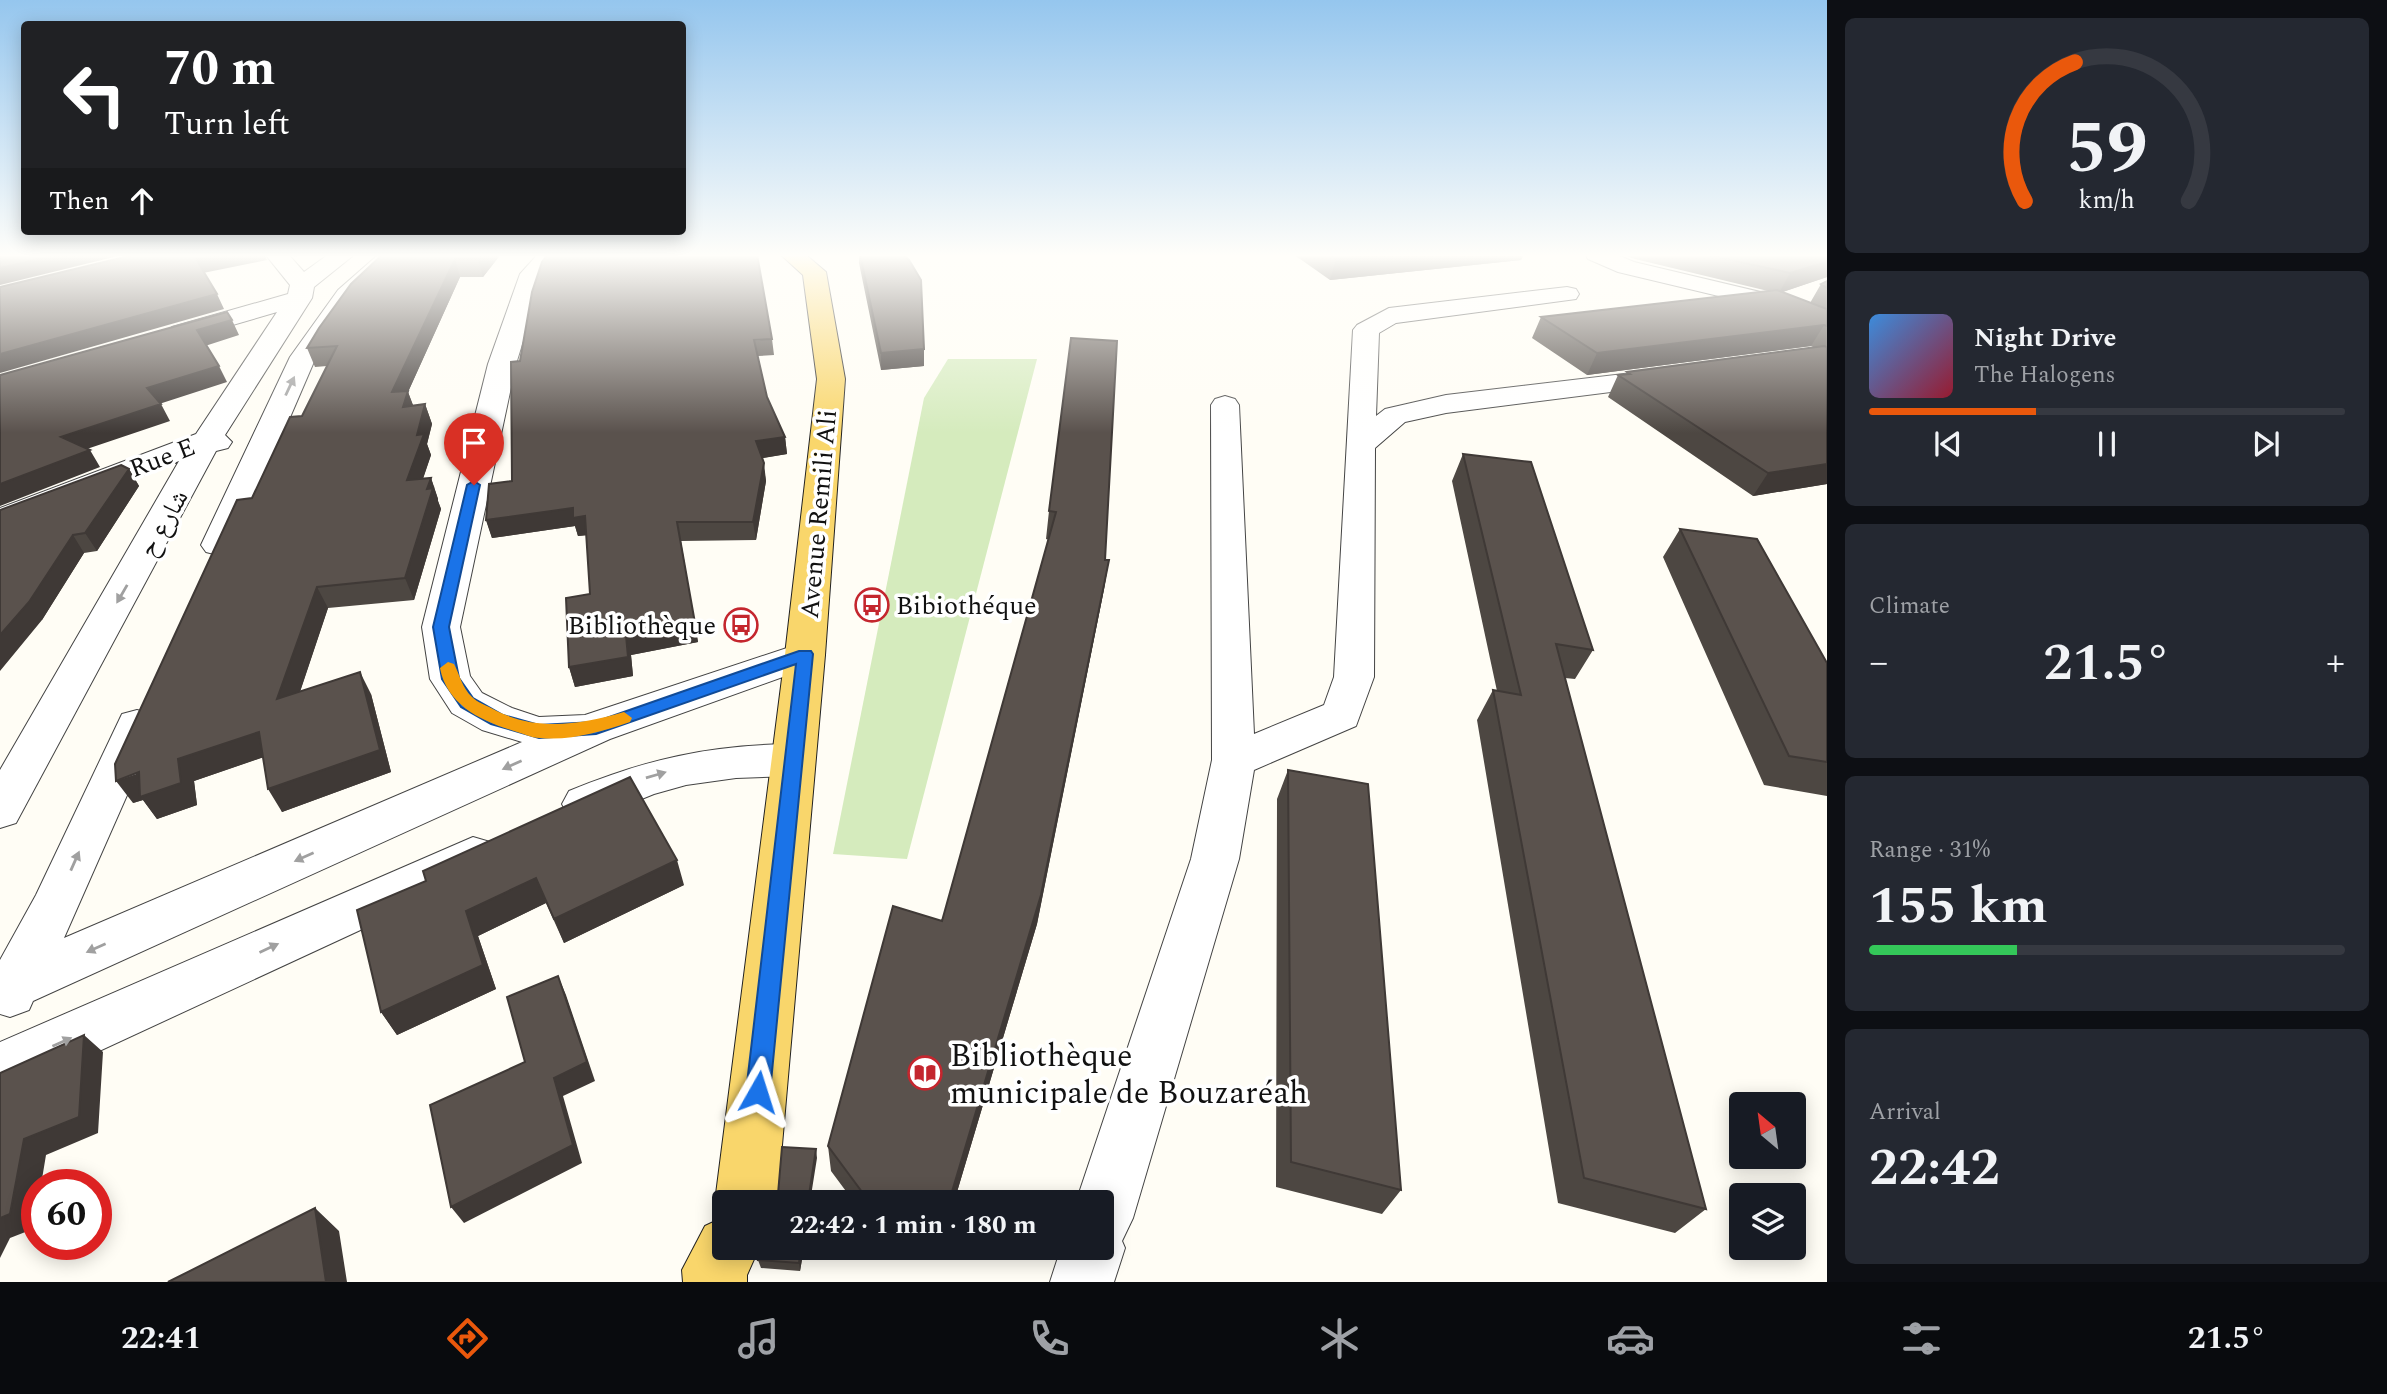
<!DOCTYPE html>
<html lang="en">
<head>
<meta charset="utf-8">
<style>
  :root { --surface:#171b24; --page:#242831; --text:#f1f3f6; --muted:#9ea1a6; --line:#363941; --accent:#ea580c }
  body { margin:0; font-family:Spectral,"Noto Naskh Arabic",serif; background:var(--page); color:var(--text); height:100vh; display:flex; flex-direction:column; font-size:26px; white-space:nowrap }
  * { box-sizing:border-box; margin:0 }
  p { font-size:23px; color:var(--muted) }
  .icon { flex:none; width:38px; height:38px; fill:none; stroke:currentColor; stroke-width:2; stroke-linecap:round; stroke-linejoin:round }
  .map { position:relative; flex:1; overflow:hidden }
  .panel { display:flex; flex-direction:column; gap:18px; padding:18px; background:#0d0f14; width:560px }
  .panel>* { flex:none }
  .hud { position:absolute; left:21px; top:21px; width:665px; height:214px; border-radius:7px; box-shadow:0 4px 18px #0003; background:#202124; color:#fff; overflow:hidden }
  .needle { width:46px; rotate:331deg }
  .fabs { position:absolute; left:1729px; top:1092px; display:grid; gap:14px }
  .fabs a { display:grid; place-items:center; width:77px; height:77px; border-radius:7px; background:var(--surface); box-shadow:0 4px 18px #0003; font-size:35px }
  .speed { position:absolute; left:21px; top:1169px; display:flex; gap:14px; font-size:35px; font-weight:700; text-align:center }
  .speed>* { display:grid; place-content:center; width:91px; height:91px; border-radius:50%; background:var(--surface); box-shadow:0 4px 18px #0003; line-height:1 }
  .speed .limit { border:10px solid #d22; background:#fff; color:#111 }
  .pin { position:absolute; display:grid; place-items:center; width:60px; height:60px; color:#fff; margin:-72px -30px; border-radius:50% 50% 50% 0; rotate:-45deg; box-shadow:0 0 7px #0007 }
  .pin .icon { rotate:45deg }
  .me { position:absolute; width:77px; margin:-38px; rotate:6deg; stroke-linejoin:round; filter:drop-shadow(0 0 5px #0008) }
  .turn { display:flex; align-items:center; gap:24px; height:147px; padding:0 28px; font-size:32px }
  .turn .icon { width:91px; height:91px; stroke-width:2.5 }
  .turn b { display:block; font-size:49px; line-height:60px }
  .then { display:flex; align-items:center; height:66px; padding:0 28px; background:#0003; gap:14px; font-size:26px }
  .big { font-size:52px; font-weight:700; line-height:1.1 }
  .panel .widget { flex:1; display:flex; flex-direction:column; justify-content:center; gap:10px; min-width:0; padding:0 24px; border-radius:10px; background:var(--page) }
  .panel .dial { align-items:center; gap:0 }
  .dial svg { height:182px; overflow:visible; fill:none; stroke:var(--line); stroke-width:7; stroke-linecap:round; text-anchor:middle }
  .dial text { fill:var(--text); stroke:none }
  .song { display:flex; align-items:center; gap:21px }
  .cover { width:84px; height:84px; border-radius:10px; background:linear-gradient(135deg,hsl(210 70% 55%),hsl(350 70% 35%)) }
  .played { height:7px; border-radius:4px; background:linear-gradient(90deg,var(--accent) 35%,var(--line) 35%) }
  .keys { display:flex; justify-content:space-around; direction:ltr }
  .heat { display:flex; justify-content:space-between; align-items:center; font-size:38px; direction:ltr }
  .charge { height:10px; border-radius:5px; background:linear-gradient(90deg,#34c759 31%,var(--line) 0) }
  .trip { position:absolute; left:712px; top:1190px; width:402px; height:70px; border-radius:7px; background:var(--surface); box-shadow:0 4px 18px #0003; font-weight:700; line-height:70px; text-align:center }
  .tab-bar { display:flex; height:112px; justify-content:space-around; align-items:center; background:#090b0e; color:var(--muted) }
  .tab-bar .icon { width:49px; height:49px }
  .tab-bar .active { color:var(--accent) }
  .tab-bar b { font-size:32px; color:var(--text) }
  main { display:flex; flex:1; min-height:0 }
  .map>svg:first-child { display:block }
</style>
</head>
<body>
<main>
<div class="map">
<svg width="1827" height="1282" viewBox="0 0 1827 1282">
  <rect width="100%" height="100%" fill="#fffdf5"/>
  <path fill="#d5ebbd" d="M 948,359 L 1037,359 L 907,859 L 833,854 L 924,398 Z"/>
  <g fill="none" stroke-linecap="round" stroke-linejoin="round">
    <defs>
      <path id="minor" d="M 265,254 L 288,254 L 304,272 L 329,254 L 355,254 L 314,287 L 312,298 L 225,435 L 232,442 L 228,448 L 216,451 L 16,823 L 0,828 L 0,770 L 179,461 L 0,530 L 0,508 L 196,434 L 277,312 L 181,340 L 172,337 L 168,332 L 172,327 L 288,294 L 290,285 Z
        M 379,254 L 403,254 L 356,300 L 316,357 L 235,545 L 230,552 L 218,555 L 206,552 L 201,545 L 290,357 L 338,290 Z
        M 538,254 L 561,254 L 543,276 L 516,364 L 460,627 L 470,676 L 482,693 L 512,708 L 539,717 L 585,715 L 805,642 L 819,646 L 825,655 L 819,664 L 610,739 L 33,1001 L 29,1010 L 10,1017 L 0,1014 L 0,960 L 36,895 L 122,714 L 137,710 L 152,714 L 158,725 L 64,938 L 522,742 L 482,730 L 452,713 L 430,679 L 422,627 L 488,364 L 520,274 Z
        M 1585,254 L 1615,254 L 1634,262 L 1790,299 L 1827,316 L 1827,333 L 1773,309 L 1618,272 L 1588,259 Z
        M 1567,287 L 1576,289 L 1579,294 L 1576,299 L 1396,323 L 1379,333 L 1376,416 L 1385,409 L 1446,395 L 1666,369 L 1676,371 L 1680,377 L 1676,383 L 1666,385 L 1446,413 L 1405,422 L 1375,448 L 1374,677 L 1356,726 L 1254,770 L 1239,859 L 1133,1218 L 1122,1241 L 1125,1248 L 1114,1282 L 1050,1282 L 1061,1248 L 1102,1248 L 1102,1202 L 1076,1202 L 1191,859 L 1212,760 L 1211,405 L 1215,399 L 1225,396 L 1235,399 L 1239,405 L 1254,734 L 1324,705 L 1334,677 L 1353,330 L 1357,325 L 1389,308 Z
        M 793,744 L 808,748 L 815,760 L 808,772 L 793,776 L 736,778 L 686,785 L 654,794 L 585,822 L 569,817 L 562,804 L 569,791 C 647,759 708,745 793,744 Z
        M 473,837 L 490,842 L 497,856 L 490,870 L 0,1097 L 0,1042 Z"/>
      <path id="major" d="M 780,254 L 805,254 L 826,272 L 845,379 L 825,655 L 777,1202 L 724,1202 L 724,1248 L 759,1248 L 747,1275 L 747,1282 L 683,1282 L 682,1270 L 705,1226 L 722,1218 L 715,1202 L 785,655 L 817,379 L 803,275 Z"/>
    </defs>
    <use href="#minor" stroke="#444" stroke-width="2"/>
    <use href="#major" stroke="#222" stroke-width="2"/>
    <use href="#minor" fill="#fff" fill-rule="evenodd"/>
    <use href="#major" fill="#f9d66b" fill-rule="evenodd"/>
  </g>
  <path fill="#4d4742" d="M 383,254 L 501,254 L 483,277 L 460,277 L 408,392 L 413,406 L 425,404 L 432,424 L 427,444 L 431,455 L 423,479 L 431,478 L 438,499 L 438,501 L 441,509 L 414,600 L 328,608 L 300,692 L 371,694 L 391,772 L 282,812 L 263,757 L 194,781 L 197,805 L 157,819 L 143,800 L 133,803 L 252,498 L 302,416 L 327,366 L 315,367 L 307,348 Z
    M 859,254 L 902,254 L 924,349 L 924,366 L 881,370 L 859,263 Z
    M 1293,254 L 1524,254 L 1521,260 L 1330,280 Z
    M 1621,254 L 1827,254 L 1827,277 L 1783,292 L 1810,303 L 1821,284 L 1827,281 L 1827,484 L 1753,496 L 1608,397 L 1618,375 L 1625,374 L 1627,372 L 1815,348 L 1811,346 L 1587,375 L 1532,338 L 1541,317 L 1768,291 L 1635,259 Z
    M 1071,338 L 1105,560 L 1109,560 L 1104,589 L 1037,924 L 954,1202 L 854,1202 L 831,1171 L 828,1146 L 942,921 L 1049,540 L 1046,539 L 1049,511 Z
    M 772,339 L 774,355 L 758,356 L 767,397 L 785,437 L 787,454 L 762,458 L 766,481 L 756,540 L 681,541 L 698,642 L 631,655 L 633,676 L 575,687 L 569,667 L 590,594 L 586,535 L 578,536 L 575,526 L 492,538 L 486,520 L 512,481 L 520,361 Z
    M 1463,454 L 1593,650 L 1575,679 L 1565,678 L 1706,1209 L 1675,1233 L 1558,1203 L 1477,720 L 1493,690 L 1497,691 L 1452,481 Z
    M 129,469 L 139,486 L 97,551 L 84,553 L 42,620 L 0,510 Z
    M 1680,529 L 1827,663 L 1827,796 L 1764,785 L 1663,557 Z
    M 1288,770 L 1401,1190 L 1382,1214 L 1276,1187 L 1277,799 Z
    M 426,881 L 684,885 L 564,943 L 546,903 L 478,936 L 496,989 L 397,1035 L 381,1012 Z
    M 761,1248 L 804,1248 L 800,1271 L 761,1268 L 758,1260 Z"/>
  <path fill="#3f3936" d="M 60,254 L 126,254 L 0,285 L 0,268 Z
    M 221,254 L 264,254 L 267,260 L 203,273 L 196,259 Z
    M 293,254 L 307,254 L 294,257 Z
    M 483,254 L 501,254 L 483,277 L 478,259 Z
    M 1388,254 L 1524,254 L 1521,260 L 1330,280 L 1336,259 Z
    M 455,259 L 460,277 L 408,392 L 415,410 L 403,407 L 392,392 Z
    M 1827,262 L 1827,277 L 1779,293 L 1790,273 Z
    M 217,294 L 224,309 L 0,373 L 0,354 Z
    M 232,320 L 239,335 L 205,346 L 197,330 Z
    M 1824,325 L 1811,346 L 1587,375 L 1597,353 Z
    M 924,349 L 924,366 L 881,370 L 881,353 Z
    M 219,366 L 227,382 L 156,405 L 147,388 Z
    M 161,404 L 170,421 L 72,454 L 61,437 Z
    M 425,404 L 432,424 L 427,444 L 431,455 L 415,501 L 407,480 L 417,435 Z
    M 785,437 L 787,454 L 758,459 L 756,441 Z
    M 90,450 L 100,467 L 0,506 L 0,484 Z
    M 764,463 L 766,481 L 756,540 L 753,522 Z
    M 1827,464 L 1827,484 L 1753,496 L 1768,473 Z
    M 129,469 L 139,486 L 97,551 L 85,533 Z
    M 431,478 L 438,499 L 438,501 L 441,509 L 414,600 L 405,578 Z
    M 573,508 L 585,516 L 590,535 L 578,536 L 575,526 L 492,538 L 486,520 Z
    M 677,522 L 698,642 L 631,655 L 633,676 L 575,687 L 569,667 L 626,635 Z
    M 73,535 L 84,553 L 42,620 L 0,671 L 0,635 Z
    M 1109,560 L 1104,589 L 1037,924 L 954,1202 L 950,1202 L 951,1195 Z
    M 317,587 L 328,608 L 290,721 L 277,699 Z
    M 360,672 L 371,694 L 391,772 L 282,812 L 268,789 Z
    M 259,732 L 273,754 L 194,781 L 197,805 L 157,819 L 143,800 L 133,803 L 116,781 Z
    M 677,860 L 684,885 L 564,943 L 554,919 Z
    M 536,878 L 546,903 L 478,936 L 496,989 L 397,1035 L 381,1012 L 466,911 Z
    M 558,976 L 566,995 L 595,1081 L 563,1096 L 582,1163 L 464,1223 L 451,1207 L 554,1078 Z
    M 84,1035 L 103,1052 L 98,1133 L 46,1155 L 41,1185 L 37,1185 L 37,1206 L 33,1229 L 10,1238 L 0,1258 L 0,1218 L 24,1139 Z
    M 816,1149 L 817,1158 L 810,1202 L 808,1202 Z
    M 315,1208 L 339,1231 L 347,1282 L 326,1282 Z
    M 801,1248 L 804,1248 L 800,1271 L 799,1263 Z"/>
  <path fill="#5a524d" stroke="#3f3936" stroke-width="2" d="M 0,254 L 60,254 L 0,268 Z
    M 137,254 L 221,254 L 196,259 L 217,294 L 0,354 L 0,287 Z
    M 383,254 L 483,254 L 478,259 L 455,259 L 392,392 L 408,391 L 403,407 L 425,404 L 417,435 L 424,434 L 407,480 L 431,478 L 427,489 L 433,488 L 405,578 L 317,587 L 277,699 L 360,672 L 380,750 L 268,789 L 259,732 L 178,759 L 181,783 L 140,797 L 139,772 L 116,781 L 115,764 L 237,500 L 252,498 L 290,417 L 302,416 L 337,346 L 307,348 L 319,328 L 351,284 Z
    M 548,254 L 757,254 L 772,339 L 754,340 L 767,397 L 785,437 L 756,441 L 764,463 L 753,522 L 677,522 L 695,623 L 626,635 L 628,657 L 569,667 L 566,598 L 590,594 L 585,516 L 573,518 L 573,508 L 486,520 L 489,484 L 512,481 L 511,362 L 520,361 L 532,292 L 542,262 Z
    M 860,254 L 902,254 L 909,260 L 921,280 L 924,349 L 881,353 Z
    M 1328,254 L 1388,254 L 1336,259 Z
    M 1704,254 L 1827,254 L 1827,262 L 1790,273 Z
    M 1827,281 L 1827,288 L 1821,284 Z
    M 1777,290 L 1827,309 L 1827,326 L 1824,325 L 1597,353 L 1541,317 Z
    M 227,312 L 232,320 L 197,330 L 219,366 L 147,388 L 161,404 L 61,437 L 90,450 L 0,484 L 0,375 Z
    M 1071,338 L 1117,341 L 1105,560 L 1109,560 L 1041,895 L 951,1195 L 868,1200 L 828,1146 L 893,906 L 942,921 L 1056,512 L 1049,511 Z
    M 1824,346 L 1827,347 L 1827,464 L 1768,473 L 1618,375 L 1630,374 L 1627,372 Z
    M 1463,454 L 1531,462 L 1593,650 L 1556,644 L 1706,1209 L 1584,1178 L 1493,690 L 1521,695 Z
    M 121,465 L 129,469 L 85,533 L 73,535 L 29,602 L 0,635 L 0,510 Z
    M 1680,529 L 1757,539 L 1827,663 L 1827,762 L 1789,756 Z
    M 1288,770 L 1368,784 L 1401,1190 L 1291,1162 Z
    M 630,777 L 677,860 L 554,919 L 536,878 L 466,911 L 483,965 L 381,1012 L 357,910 L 426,881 L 423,871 Z
    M 558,976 L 587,1062 L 554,1078 L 573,1145 L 451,1207 L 430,1105 L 525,1062 L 507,997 Z
    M 84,1035 L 79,1117 L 24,1139 L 10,1214 L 0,1218 L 0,1073 Z
    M 782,1147 L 816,1149 L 808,1202 L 768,1202 L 769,1196 L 778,1194 Z
    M 315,1208 L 326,1282 L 168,1282 Z
    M 761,1248 L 801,1248 L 799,1263 L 758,1260 Z"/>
  <defs><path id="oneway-solid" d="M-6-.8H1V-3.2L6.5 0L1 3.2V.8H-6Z" transform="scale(1.75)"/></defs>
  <g fill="#a0a0a0">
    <use href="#oneway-solid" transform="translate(290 386) rotate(-65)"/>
    <use href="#oneway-solid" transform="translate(122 594) rotate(120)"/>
    <use href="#oneway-solid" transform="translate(512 765) rotate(156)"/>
    <use href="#oneway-solid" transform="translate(656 775) rotate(-16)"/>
    <use href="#oneway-solid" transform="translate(304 857) rotate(156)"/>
    <use href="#oneway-solid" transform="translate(75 861) rotate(-66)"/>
    <use href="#oneway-solid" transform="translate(96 948) rotate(156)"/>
    <use href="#oneway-solid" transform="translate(269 948) rotate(-25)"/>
    <use href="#oneway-solid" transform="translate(62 1042) rotate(-24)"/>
  </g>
  <linearGradient id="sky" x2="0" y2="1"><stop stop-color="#95c6ee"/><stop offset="0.59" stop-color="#fffefa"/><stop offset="1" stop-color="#fffefa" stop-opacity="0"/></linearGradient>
  <rect width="1827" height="433" fill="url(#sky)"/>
  <path fill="#1a73e8" stroke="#114b97" stroke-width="2" d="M 474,481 L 480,485 L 449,627 L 459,678 L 473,698 L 503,715 L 539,725 L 595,722 L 799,651 L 811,651 L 813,654 L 770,1092 L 766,1100 L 758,1103 L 749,1100 L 746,1092 L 796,664 L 596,734 L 539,738 L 491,724 L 461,707 L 442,679 L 433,627 L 467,485 Z"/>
  <path fill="#f59e0b" d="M 448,662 L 454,664 C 460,675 462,688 472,697 C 477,702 485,705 491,708 C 534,732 579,725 624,712 L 632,718 L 630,722 C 601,732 570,741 540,738 C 531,738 522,733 514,731 C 481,721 447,705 440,668 Z"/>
  <defs>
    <symbol id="bus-ring" viewBox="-11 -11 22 22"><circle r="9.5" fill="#fff" stroke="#c4262e" stroke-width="1.5"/><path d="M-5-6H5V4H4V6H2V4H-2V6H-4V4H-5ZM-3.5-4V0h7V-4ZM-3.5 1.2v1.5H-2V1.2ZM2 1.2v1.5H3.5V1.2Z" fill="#c4262e"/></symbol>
    <symbol id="library-ring" viewBox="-11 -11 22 22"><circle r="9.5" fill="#fff" stroke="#c4262e" stroke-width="1.5"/><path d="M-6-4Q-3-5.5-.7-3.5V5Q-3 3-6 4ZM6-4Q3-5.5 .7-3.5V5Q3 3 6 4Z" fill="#c4262e"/></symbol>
  </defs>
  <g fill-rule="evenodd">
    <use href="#bus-ring" x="853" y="586" width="38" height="38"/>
    <use href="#bus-ring" x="722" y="606" width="38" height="38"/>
    <use href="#library-ring" x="906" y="1054" width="38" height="38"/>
  </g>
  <g text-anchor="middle" stroke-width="7" stroke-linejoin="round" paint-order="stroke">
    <g font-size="26" fill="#111" stroke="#fff">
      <text transform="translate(162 457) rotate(-21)" y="9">Rue E</text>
      <text transform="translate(818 514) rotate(-85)" y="9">Avenue Remili Ali</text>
      <text transform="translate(163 523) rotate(-61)" y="9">شارع ح</text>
    </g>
    <g font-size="26" fill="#111" stroke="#fff" text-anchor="start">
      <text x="896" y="614">Bibiothéque</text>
      <text x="716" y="634" text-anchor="end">Bibliothèque</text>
    </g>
    <g font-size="32" fill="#111" stroke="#fff" text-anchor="start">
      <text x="950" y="1066">Bibliothèque<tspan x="950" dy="37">municipale de Bouzaréah</tspan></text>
    </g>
  </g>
</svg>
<div class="fabs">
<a><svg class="needle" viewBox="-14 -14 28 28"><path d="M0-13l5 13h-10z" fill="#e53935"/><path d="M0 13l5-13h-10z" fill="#9ea1a6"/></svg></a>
<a><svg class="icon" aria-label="layers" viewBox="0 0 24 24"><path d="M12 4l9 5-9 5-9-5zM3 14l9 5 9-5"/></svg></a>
</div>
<div class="speed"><div class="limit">60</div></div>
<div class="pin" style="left:474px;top:485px;background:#d93025"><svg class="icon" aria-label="arrive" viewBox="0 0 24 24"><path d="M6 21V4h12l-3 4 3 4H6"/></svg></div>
<svg class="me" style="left:758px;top:1092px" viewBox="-20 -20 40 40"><path d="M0-17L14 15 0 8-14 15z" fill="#1a73e8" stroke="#fff" stroke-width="4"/></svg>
<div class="trip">22:42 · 1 min · 180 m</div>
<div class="hud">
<div class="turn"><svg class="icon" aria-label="left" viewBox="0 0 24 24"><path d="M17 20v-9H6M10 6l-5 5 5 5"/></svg><div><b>70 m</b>Turn left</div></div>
<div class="then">Then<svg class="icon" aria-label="ahead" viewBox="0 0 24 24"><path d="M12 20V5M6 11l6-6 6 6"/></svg></div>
</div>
</div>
<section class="panel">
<div class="widget dial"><svg viewBox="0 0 100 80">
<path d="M14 69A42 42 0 1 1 86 69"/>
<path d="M14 69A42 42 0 0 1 36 8" stroke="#ea580c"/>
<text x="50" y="56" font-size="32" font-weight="700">59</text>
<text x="50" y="72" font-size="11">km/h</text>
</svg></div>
<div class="widget">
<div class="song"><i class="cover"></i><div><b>Night Drive</b><p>The Halogens</p></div></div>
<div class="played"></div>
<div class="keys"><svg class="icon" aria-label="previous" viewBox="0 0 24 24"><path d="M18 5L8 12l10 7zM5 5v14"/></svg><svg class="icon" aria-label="pause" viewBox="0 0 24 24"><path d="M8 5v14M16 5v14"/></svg><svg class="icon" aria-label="next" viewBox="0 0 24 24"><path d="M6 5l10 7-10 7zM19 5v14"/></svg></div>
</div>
<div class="widget"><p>Climate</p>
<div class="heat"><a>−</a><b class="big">21.5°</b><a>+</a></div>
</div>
<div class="widget"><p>Range · 31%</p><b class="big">155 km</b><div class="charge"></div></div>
<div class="widget"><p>Arrival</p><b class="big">22:42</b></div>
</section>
</main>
<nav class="tab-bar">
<b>22:41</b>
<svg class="icon active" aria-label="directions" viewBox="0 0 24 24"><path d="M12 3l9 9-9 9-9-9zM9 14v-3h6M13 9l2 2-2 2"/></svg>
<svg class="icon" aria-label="music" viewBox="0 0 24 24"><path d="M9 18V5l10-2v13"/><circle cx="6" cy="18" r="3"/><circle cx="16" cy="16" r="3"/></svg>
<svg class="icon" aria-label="phone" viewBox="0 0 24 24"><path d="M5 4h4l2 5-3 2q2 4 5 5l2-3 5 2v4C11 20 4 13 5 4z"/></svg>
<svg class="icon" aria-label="climate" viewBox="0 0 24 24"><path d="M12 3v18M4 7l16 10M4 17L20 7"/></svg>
<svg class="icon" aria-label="car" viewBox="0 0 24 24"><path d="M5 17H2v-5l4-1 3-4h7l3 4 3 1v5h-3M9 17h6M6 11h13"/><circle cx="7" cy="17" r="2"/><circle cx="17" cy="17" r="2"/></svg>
<svg class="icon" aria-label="filters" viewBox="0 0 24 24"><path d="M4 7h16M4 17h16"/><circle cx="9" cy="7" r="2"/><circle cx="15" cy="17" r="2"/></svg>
<b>21.5°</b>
</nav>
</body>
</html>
